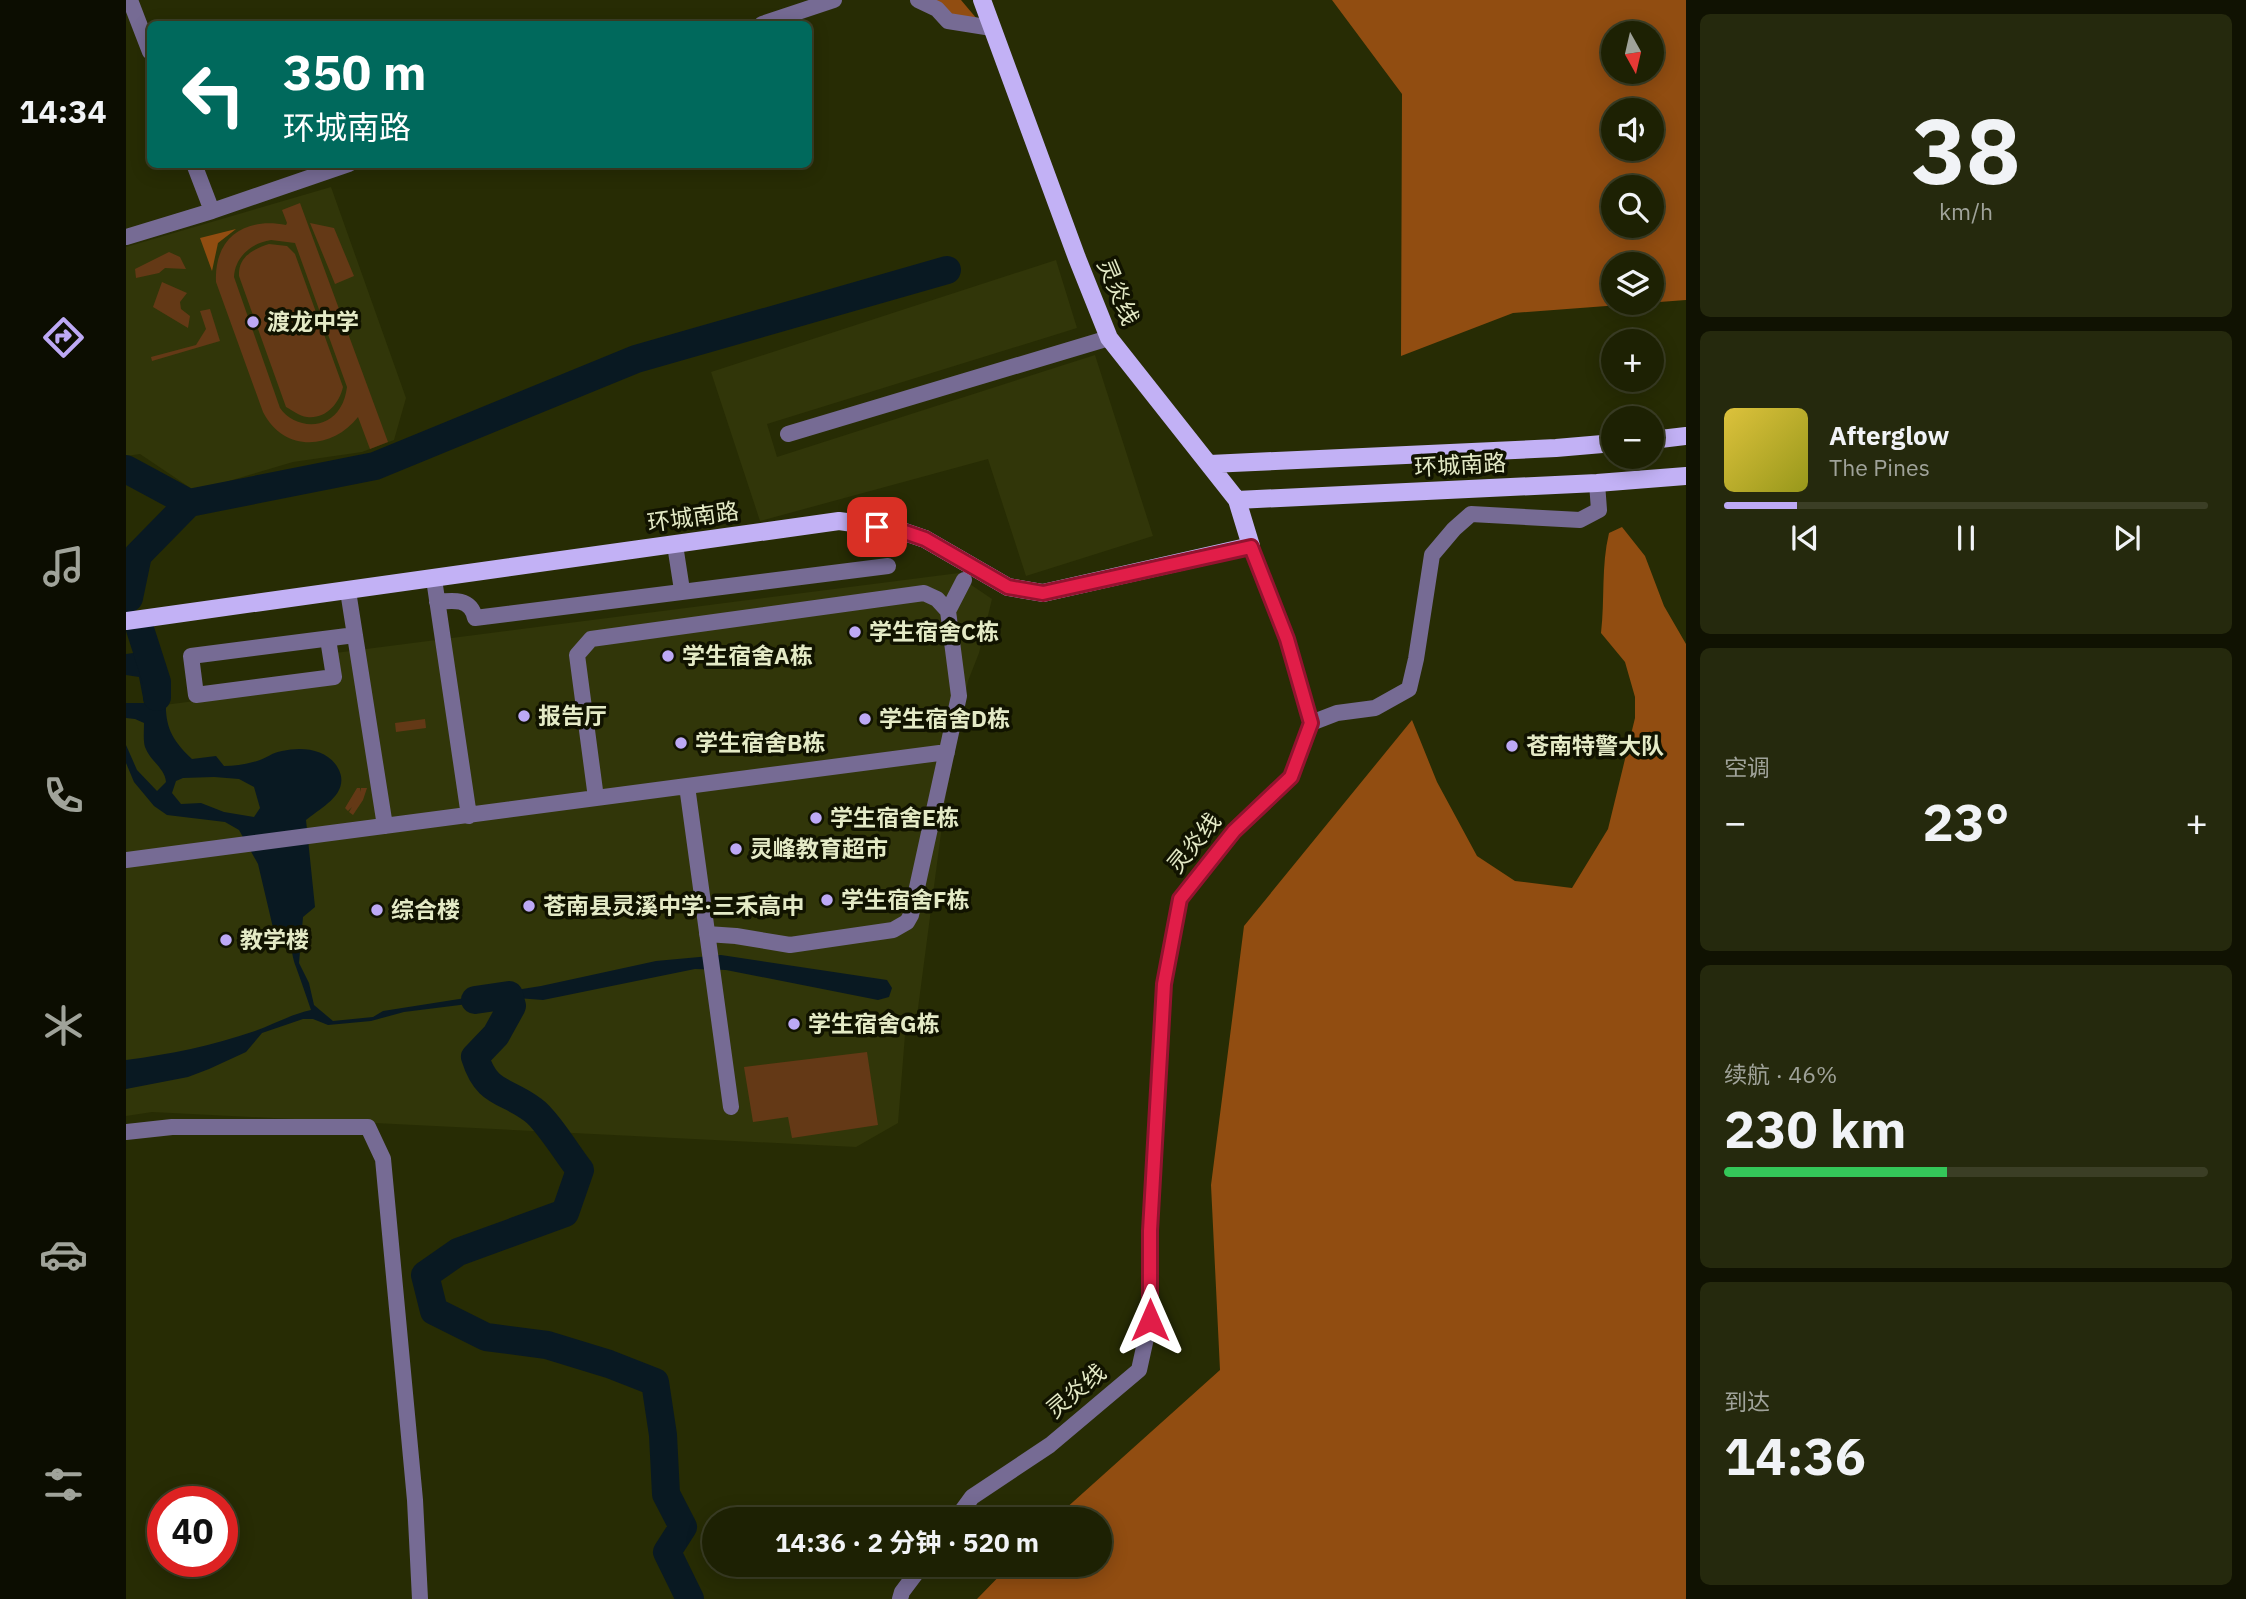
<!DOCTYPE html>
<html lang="zh">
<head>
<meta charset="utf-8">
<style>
  :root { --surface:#1d2103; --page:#25290d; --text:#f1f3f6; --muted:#a0a39a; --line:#3b3e25; --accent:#bda9f5 }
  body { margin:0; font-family:"IBM Plex Sans","Noto Sans SC",sans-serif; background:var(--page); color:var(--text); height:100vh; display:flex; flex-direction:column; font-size:26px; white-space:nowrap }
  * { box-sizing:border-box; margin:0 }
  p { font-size:23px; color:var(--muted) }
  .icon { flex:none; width:38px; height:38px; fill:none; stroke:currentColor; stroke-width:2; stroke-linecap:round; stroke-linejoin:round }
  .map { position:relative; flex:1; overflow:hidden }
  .details { display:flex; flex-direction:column; gap:14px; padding:14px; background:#101202; width:560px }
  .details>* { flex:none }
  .hud { position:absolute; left:21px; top:21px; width:665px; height:147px; border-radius:10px; box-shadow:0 4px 18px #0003,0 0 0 2px var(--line); background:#00695c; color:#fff; overflow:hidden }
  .needle { width:46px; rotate:172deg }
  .fabs { position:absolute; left:1475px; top:21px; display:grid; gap:14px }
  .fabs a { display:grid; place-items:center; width:63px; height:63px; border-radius:50%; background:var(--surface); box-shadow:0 4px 18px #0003,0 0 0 2px var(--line); font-size:35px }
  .speed { position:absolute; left:21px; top:1486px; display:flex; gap:14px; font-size:35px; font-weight:700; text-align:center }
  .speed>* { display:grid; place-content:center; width:91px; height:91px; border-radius:50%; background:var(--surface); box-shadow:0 4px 18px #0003,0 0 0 2px var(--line); line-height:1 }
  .speed .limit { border:10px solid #d22; background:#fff; color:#111 }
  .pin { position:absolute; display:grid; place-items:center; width:60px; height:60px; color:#fff; margin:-30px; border-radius:14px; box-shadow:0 4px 10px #0006 }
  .me { position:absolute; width:77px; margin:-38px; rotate:0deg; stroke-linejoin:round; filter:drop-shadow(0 0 5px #0008) }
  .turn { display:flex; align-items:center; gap:24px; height:147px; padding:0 21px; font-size:32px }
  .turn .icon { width:91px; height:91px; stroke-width:2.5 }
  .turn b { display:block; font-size:49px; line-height:60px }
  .big { font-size:52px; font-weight:700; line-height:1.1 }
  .details .widget { flex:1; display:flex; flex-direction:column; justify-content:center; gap:10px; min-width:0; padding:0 24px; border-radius:10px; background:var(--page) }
  .details .dial { align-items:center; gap:0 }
  .dial b { font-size:91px; line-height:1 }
  .song { display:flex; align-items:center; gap:21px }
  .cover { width:84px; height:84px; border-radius:10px; background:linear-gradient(135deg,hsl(50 70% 55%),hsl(60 70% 35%)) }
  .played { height:7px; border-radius:4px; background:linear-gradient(90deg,var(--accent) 15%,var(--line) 15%) }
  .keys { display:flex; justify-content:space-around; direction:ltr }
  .heat { display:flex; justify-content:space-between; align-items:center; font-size:38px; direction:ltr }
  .charge { height:10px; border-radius:5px; background:linear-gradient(90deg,#34c759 46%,var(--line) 0) }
  .trip { position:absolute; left:576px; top:1507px; width:410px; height:70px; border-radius:35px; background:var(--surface); box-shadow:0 4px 18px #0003,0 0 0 2px var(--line); font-weight:700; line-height:70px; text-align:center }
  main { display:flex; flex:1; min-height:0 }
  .tabs { display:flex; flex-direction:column; width:126px; justify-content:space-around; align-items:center; background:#0c0d01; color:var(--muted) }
  .tabs .icon { width:49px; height:49px }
  .tabs .current { color:var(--accent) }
  .tabs b { font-size:32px; color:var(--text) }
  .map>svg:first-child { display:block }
</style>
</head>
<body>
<main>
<nav class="tabs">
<b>14:34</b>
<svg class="icon current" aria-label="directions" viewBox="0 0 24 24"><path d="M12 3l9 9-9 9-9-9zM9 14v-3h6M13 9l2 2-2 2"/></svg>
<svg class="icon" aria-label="music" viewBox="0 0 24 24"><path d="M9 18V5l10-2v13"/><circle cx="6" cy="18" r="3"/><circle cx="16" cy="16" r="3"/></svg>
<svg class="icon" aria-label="phone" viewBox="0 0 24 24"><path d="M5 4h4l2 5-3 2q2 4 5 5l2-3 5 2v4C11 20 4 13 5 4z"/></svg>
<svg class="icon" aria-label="climate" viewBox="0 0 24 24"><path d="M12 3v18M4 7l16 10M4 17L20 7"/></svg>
<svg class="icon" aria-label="car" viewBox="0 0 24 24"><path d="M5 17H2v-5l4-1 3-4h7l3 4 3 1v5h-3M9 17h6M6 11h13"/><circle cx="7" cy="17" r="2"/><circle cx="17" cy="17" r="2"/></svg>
<svg class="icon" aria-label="filters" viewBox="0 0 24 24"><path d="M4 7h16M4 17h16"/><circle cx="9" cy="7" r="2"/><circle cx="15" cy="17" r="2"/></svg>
</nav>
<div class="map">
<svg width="1560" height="1599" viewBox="0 0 1560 1599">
  <rect width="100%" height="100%" fill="#272c04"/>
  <path fill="#313609" d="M 205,187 L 280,398 L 268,440 L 236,452 L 167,462 L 69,491 L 14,454 L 0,456 L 0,247 Z
    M 930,260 L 951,328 L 641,424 L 651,457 L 969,355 L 1027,536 L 900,576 L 862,459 L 634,521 L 585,372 Z
    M 833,573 L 838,580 L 866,599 L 853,653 L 842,681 L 820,795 L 791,1016 L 779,1035 L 772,1123 L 730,1147 L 26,1112 L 0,1116 L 0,710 L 213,682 L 209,653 Z"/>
  <path fill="#643916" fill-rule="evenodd" d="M 174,203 L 262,442 L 244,449 L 232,417 C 206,450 158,453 137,412 L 90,282 C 88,238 118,217 160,225 L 161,223 L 156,210 ZM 145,240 L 169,243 L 221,387 C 220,394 218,402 214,408 C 200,431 168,428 154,408 L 108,277 C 109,257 125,243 145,240 Z
    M 184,223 L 208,228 L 228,276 L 209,284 Z
    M 143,244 L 161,246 L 169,254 L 217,387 C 213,404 200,419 181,417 C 173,416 166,410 160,407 L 113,276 C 112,257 127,249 143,244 Z
    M 43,252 L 54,257 L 60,269 L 39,268 L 33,273 L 10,278 L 9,269 Z
    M 36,282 L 61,293 L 54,302 L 55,309 L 64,316 L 62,328 L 27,307 Z
    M 84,309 L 94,341 L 26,361 L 25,357 L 70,345 L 80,329 L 74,311 Z
    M 299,719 L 300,728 L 270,732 L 269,723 Z
    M 231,788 L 234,788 L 234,792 L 235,788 L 241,788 L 237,800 L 227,815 L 223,812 L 226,807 L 222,811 L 219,808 Z
    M 741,1052 L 752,1125 L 666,1138 L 662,1117 L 627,1122 L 618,1067 Z"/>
  <path fill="#914d11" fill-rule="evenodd" d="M 803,0 L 835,0 L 851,19 L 829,21 Z
    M 1206,0 L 1560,0 L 1560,300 L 1387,313 L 1275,356 L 1276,94 ZM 1488,33 L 1526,33 L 1526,72 L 1488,72 ZM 1488,110 L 1526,110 L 1526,149 L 1488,149 ZM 1488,187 L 1526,187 L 1526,226 L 1488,226 ZM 1488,264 L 1526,264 L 1526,303 L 1488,303 Z
    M 110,229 L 92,243 L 86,271 L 74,238 Z
    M 1496,527 L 1519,556 L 1538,606 L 1560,644 L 1560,1599 L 851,1599 L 884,1565 L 973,1564 L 973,1519 L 928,1519 L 1094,1370 L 1085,1185 L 1118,926 L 1286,720 L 1311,782 L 1351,856 L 1389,881 L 1446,888 L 1482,829 L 1509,718 L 1509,697 L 1499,662 L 1475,633 C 1479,600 1475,566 1483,533 Z"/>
  <path fill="#091922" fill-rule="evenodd" d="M 15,652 L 41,677 C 39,715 36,731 66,759 L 90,756 L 98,766 C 109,766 120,764 131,761 C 139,759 147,752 156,751 C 177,746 203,749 213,770 C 224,794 194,808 180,820 L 189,907 L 177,917 L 173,963 L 183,983 L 188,1005 L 207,1021 L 247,1017 L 257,1011 L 415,986 L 530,961 L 595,955 L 761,980 L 766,988 L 763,997 L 752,1000 L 600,970 L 569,969 L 417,1000 L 391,998 L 350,1003 L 278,1012 L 245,1021 L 202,1025 L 187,1019 L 177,1019 L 136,1033 L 120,1052 L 83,1069 L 62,1077 L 0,1089 L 0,1060 C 45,1054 85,1046 129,1031 C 148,1024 166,1014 185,1010 C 180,995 175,981 170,967 C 163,949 170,943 148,932 L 132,864 L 113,830 L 99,822 L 41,815 L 28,806 L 8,782 L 0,763 L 0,745 L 11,770 L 31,791 L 40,782 C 39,768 24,761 19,747 C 17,740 18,731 18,723 L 9,719 L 0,718 L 0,703 L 18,703 L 13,677 L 0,675 L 0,654 ZM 88,777 L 113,779 L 128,787 L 134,808 L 128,817 L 98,812 L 75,803 L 55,804 L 46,793 L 50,781 L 57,778 Z"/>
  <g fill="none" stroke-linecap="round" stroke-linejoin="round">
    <path stroke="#091922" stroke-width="28" d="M 0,469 L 63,503 L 12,555 L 3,598
      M 63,503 L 249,466 L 510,359 L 821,270
      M 14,629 L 31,682 L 31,697
      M 349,1000 L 383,995 L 386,1006 L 370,1035 L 349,1057 C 361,1096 380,1089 407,1110 C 420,1119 443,1156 454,1170 L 439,1213 L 332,1252 L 299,1275 L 308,1311 L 360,1337 L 421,1345 L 483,1364 L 529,1382 L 537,1435 L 540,1494 L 557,1527 L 541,1552 L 564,1599"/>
    <path stroke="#766b94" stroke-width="16" d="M 4,0 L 24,52
      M 792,0 L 811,9 L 822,21 L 866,28
      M 636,24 L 708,0
      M 68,164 L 86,211
      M 0,237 L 86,211 L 223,164
      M 662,434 L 983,338
      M 549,545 L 556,590
      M 308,579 L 343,816
      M 222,591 L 259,826
      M 311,602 C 327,600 345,598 349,618 L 762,566
      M 202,639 L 208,677 L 70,695 L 65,656 L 229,635
      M 1185,723 L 1211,713 L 1249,708 L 1283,689 L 1290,659 L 1306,555 L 1328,529 L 1345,514 L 1454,520 L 1473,510 L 1471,483
      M 561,786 L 821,752
      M 470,798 L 451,655 L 465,639 L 798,593 L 811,599 L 822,611
      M 0,860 L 561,786 L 605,1107
      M 581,934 L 610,936 L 664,945 L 767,930 L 781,922 L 785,915 L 833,696 L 822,611 L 838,580
      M 0,1132 L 46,1127 L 242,1127 L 257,1159 L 289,1500 L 294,1599
      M 830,1519 L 846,1497 L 924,1445 L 1013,1370 L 1024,1320 L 1024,1231 L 1038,984 L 1054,899 L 1108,831 L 1165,777 L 1185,723 L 1161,640 L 1125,546
      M 774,1599 L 776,1592 L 797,1564"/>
    <path stroke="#c2b1f5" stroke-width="18" d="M 1526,440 L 1560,436
      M 1084,464 L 1430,448 L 1488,443
      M 1111,500 L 1471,483 L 1560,476
      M 0,621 L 713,521 L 770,529 L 799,539 L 882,587 L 917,593 L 1125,546 L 1111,500 L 983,338 L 951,258 L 856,0"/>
  </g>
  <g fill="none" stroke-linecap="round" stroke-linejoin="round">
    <defs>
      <path id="route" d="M 751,527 L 770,529 L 799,539 L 882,587 L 917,593 L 1125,547 L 1161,639 L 1185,723 L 1165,777 L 1108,831 L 1054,899 L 1038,984 L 1024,1231 L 1024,1320"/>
    </defs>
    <use href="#route" stroke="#92132f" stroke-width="18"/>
    <use href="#route" stroke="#e11d48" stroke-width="12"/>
  </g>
  <g fill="#bda9f5" stroke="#111300" stroke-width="2.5">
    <circle cx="127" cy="322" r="7"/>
    <circle cx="729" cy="632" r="7"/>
    <circle cx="542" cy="656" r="7"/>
    <circle cx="398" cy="716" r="7"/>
    <circle cx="739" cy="719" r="7"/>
    <circle cx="555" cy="743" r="7"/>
    <circle cx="1386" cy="746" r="7"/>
    <circle cx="690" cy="818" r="7"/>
    <circle cx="610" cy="849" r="7"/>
    <circle cx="701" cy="900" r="7"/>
    <circle cx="403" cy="906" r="7"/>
    <circle cx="251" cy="910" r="7"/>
    <circle cx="100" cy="940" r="7"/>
    <circle cx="668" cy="1024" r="7"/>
  </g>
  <g text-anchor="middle" stroke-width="7" stroke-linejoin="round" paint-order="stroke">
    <g font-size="23" fill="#e4eac6" stroke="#111300">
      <text transform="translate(992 292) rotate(67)" y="8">灵炎线</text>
      <text transform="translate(1334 465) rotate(-3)" y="8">环城南路</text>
      <text transform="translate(567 517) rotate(-8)" y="8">环城南路</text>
      <text transform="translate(1068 843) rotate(-51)" y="8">灵炎线</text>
      <text transform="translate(950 1391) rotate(-40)" y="8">灵炎线</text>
    </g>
    <g font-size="23" font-weight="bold" fill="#e4eac6" stroke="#111300" text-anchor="start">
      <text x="141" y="330">渡龙中学</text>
      <text x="743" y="640">学生宿舍C栋</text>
      <text x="556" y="664">学生宿舍A栋</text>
      <text x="412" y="724">报告厅</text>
      <text x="753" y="727">学生宿舍D栋</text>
      <text x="569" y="751">学生宿舍B栋</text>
      <text x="1400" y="754">苍南特警大队</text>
      <text x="704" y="826">学生宿舍E栋</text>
      <text x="624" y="857">灵峰教育超市</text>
      <text x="715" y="908">学生宿舍F栋</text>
      <text x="417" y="914">苍南县灵溪中学·三禾高中</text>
      <text x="265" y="918">综合楼</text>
      <text x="114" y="948">教学楼</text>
      <text x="682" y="1032">学生宿舍G栋</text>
    </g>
  </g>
</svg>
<div class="fabs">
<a><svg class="needle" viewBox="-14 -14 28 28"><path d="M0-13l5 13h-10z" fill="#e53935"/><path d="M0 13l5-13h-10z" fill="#a0a39a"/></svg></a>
<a><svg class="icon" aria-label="sound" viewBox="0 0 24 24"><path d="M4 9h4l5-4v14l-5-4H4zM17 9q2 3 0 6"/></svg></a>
<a><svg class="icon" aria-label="search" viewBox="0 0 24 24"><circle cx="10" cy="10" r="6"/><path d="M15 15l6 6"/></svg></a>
<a><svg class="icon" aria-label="layers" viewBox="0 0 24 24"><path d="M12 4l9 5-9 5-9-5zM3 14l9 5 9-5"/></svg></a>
<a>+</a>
<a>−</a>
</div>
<div class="speed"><div class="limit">40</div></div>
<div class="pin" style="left:751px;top:527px;background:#d93025"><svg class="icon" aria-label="arrive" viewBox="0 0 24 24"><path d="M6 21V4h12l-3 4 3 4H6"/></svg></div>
<svg class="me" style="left:1024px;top:1320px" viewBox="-20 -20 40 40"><path d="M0-17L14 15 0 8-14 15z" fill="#e11d48" stroke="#fff" stroke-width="4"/></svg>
<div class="trip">14:36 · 2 分钟 · 520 m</div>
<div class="hud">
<div class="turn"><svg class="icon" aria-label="left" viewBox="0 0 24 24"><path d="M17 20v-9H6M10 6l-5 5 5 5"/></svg><div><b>350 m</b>环城南路</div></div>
</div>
</div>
<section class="details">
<div class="widget dial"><b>38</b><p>km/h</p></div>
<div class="widget">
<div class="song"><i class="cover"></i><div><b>Afterglow</b><p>The Pines</p></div></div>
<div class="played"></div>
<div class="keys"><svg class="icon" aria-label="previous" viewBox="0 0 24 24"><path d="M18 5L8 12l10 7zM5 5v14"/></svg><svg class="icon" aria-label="pause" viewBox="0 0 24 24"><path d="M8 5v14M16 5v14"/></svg><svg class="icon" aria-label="next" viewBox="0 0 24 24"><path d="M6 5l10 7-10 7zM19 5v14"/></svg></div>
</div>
<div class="widget"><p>空调</p>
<div class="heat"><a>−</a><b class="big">23°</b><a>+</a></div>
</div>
<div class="widget"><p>续航 · 46%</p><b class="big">230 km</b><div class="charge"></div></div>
<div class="widget"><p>到达</p><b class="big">14:36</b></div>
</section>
</main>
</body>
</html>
